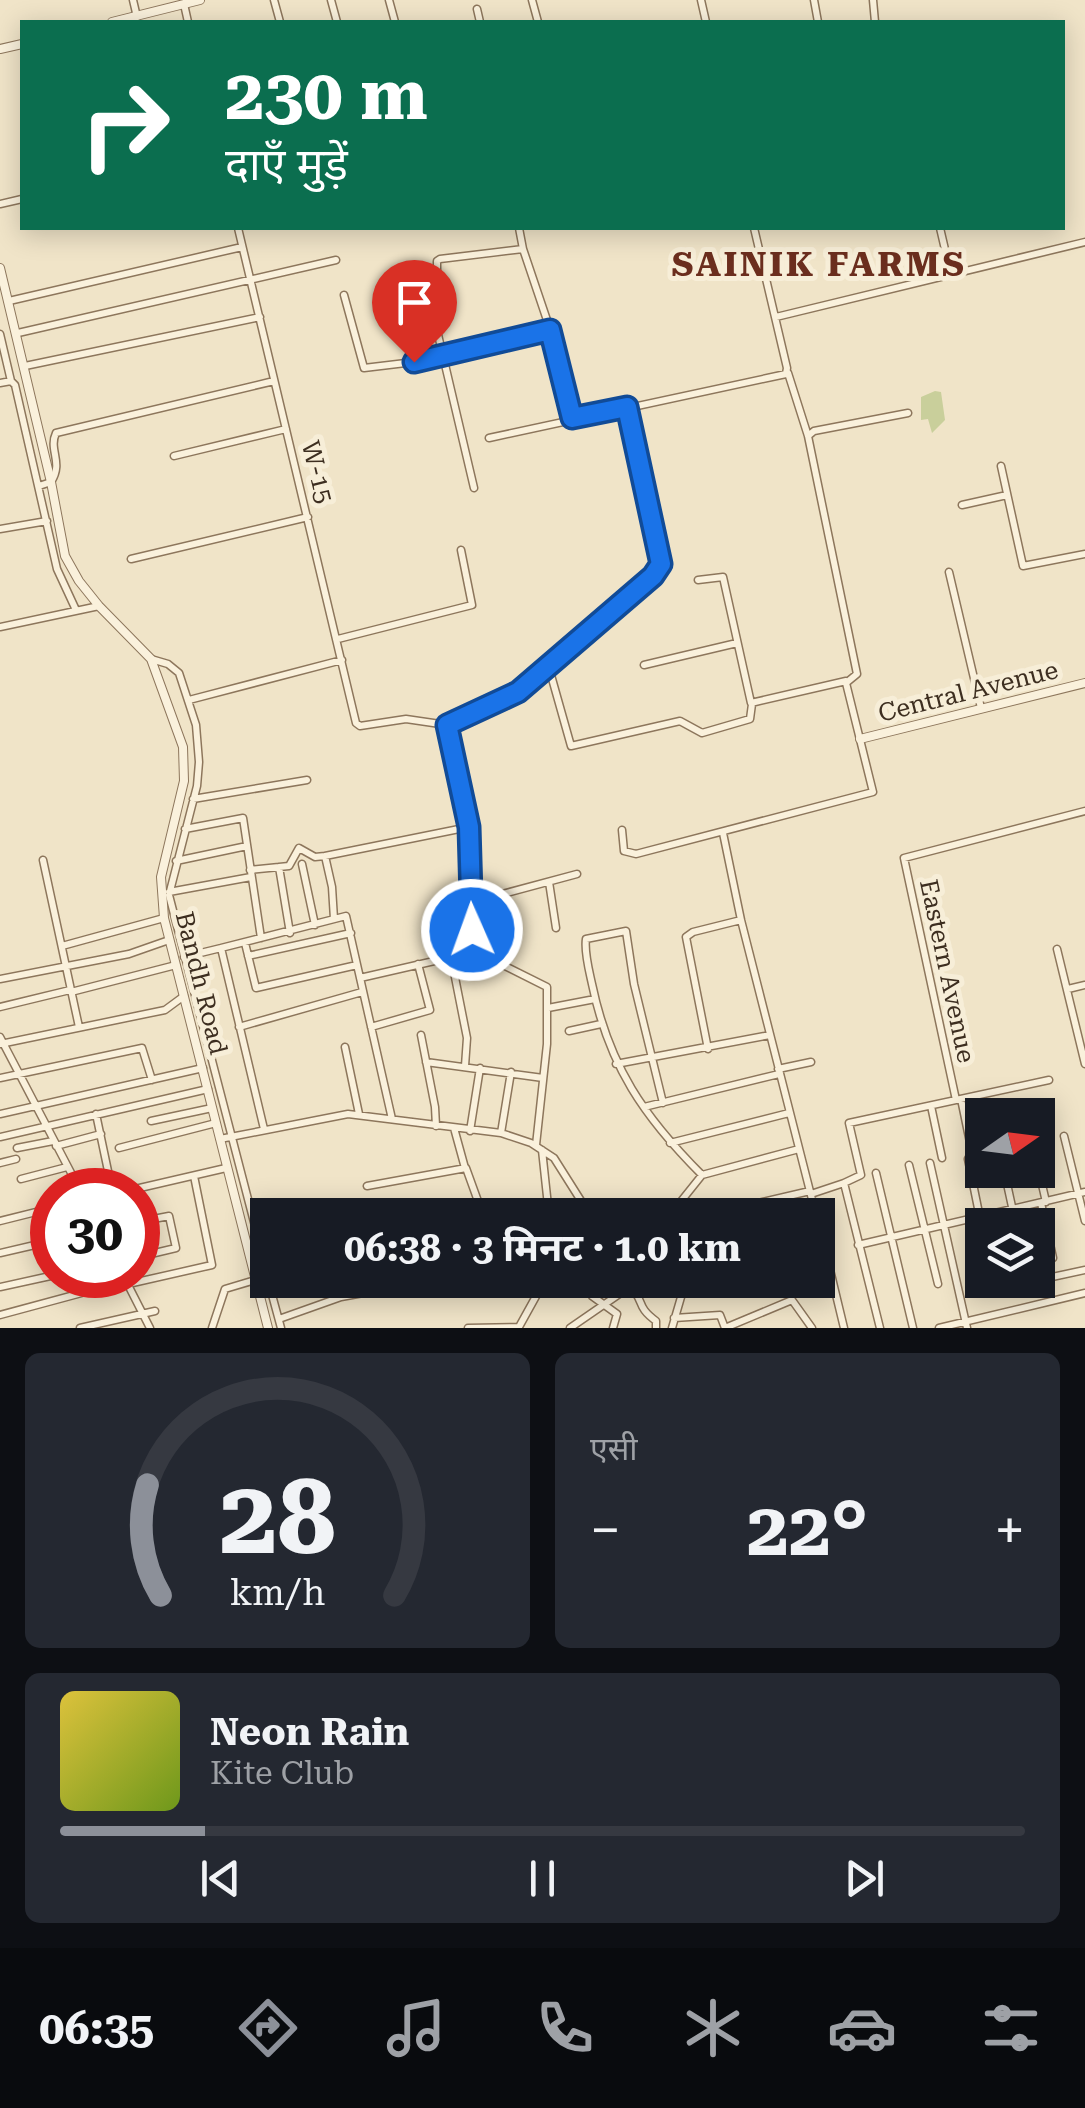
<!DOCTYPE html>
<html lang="hi">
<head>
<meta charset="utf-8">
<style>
  :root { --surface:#171b24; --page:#242831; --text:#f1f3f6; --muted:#9ea1a6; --line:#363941; --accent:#8c9099 }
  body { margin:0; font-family:"Roboto Serif","Noto Sans Devanagari",serif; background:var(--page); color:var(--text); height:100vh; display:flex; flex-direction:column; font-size:38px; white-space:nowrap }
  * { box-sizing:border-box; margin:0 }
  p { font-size:32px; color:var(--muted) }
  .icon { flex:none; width:55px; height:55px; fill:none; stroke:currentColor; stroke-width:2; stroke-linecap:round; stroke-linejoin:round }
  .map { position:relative; height:1328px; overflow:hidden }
  .sheet { display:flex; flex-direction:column; gap:25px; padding:25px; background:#0d0f14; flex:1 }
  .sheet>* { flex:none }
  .guide { position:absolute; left:20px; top:20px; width:1045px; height:210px; border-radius:0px; box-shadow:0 5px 25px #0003; background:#0b6e4f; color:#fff; overflow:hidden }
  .needle { width:65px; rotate:76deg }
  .controls { position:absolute; left:965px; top:1098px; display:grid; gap:20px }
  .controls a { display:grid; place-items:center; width:90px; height:90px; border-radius:0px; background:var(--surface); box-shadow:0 5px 25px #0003; font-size:50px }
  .speed { position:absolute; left:30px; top:1168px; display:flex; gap:20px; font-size:50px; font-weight:700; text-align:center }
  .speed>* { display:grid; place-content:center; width:130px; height:130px; border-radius:50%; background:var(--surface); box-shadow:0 5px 25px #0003; line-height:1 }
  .speed .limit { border:15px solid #d22; background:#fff; color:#111 }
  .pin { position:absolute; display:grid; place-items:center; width:85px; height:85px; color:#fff; margin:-102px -42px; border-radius:50% 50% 50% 0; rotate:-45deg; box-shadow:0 0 10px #0007 }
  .pin .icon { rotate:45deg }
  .me { position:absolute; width:110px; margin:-55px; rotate:358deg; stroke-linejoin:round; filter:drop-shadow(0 0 8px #0008) }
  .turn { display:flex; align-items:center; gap:35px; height:210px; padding:0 40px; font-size:45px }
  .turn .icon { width:130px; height:130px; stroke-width:2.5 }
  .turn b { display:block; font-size:70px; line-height:85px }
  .big { font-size:75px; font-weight:700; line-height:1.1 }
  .sheet .card { flex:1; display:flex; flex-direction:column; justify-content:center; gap:15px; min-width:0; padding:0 35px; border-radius:15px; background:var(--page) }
  .sheet .dial { align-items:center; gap:0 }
  .dial svg { height:260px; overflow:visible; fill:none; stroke:var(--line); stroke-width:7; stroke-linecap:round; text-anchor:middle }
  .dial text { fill:var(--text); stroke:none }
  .song { display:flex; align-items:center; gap:30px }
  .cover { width:120px; height:120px; border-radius:15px; background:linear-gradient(135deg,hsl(50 70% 55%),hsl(80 70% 35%)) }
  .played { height:10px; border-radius:5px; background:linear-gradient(90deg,var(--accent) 15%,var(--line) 15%) }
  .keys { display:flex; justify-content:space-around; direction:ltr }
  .heat { display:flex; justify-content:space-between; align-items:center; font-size:55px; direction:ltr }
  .sheet .tiles { flex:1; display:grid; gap:25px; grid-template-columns:1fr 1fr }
  .card:last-child { grid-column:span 2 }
  .trip { position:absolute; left:250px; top:1198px; width:585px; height:100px; border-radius:0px; background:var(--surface); box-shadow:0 5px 25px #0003; font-weight:700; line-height:100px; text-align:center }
  .menu { display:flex; height:160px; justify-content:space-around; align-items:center; background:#090b0e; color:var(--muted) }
  .menu .icon { width:70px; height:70px }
  .menu .selected { color:var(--accent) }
  .menu b { font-size:45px; color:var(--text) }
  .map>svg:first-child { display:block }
</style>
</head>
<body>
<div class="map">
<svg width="1085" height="1328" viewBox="0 0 1085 1328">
  <rect width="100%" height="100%" fill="#f0e4c8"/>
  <path fill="#c9cf9b" d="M 935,391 L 941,392 L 945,420 L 932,433 L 928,419 L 921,420 L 921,397 Z"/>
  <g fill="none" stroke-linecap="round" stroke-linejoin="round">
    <defs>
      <path id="minor" d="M 133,0 L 137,17
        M 274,0 L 280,22
        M 331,0 L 337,22
        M 389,0 L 395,22
        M 532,0 L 538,22
        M 701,0 L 706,22
        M 814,0 L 818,22
        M 873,0 L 875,22
        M 184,4 L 188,22
        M 477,9 L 480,22
        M 0,204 L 22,199
        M 238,228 L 356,723 L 360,726 L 406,719 L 447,725 L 469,827 L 469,903 L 474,943 L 479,951 L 501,964 L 547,987 L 547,1044 L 536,1145
        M 519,228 L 523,249
        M 940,228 L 951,275
        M 437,274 L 437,261 L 440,259 L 523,249 L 551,332 L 573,418
        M 424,275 L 474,488
        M 344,295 L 364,368 L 414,362 L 550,330
        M 9,301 L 242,247
        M 776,317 L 1085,242
        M 18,333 L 336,260
        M 0,334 L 11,381
        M 25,366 L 260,317
        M 788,373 L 808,436
        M 0,383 L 11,381 L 15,385 L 57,569 L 76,610
        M 489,438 L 786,374 L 787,368 L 754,228
        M 174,456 L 286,429
        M 1001,466 L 1023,566 L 1085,554
        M 39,486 L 51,482 C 64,462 48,450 56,433 L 274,381
        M 962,505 L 1007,495
        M 0,529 L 47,521
        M 131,559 L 308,517
        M 949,572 L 981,708
        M 698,580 L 723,577 L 751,703 L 846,681
        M 0,627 L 99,606
        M 338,639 L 472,605 L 461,550
        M 151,659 L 168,664 L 179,673 L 196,725 L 199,762 L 197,786 L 169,895 L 268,1276
        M 644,665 L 737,643
        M 549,668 L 571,746 L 680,721 L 702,733 L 750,719 L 752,704
        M 189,700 L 342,660
        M 447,725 L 517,692 L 565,655 L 660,569 L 627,407
        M 193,799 L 307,780
        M 185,829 L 243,818 L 261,938
        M 622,830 L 624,851 L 636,854 L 873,792 L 846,683 L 857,674 L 808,436 L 814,431 L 908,413
        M 723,833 L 741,920 L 816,1215
        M 325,856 L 332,887 L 334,919
        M 43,860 L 79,1027
        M 176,861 L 247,846
        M 302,864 L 315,925
        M 279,867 L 290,933
        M 250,870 L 289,866 L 299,848 L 315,857 L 325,856 L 469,827
        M 549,882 L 556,928
        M 169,892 L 251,877
        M 469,903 L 577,874
        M 245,943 L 256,988 L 357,965
        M 62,946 L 164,918
        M 221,948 L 346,916 L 392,1119
        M 1057,949 L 1085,1064
        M 248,956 L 351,933
        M 184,957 L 221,948 L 264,1129
        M 451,957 L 467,1038 L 465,1066
        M 360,978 L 478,951
        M 0,979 L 129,954 L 169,940
        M 1068,989 L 1085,985
        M 71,992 L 176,965
        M 0,1007 L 70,990
        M 548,1008 L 595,999
        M 239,1027 L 362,992
        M 371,1027 L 430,1010 L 418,964
        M 569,1031 L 601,1024
        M 421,1035 L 435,1107 L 436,1126
        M 0,1037 L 80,1190
        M 0,1044 L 165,1010 L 184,996
        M 345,1047 L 359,1114
        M 708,1049 L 686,937 L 693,932 L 741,920
        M 426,1062 L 543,1078
        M 616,1064 L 770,1035
        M 778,1069 L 811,1062
        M 0,1078 L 142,1048 L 152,1080
        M 961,1099 L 972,1152 L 968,1159 L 982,1228
        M 956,1100 L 904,858 L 1085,811
        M 663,1103 L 634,984 L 626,931 L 586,939 C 584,952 589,970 592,984 C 609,1066 644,1117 702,1175
        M 931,1106 L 942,1158
        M 644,1107 L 779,1074
        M 0,1114 L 203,1068
        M 96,1114 L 112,1190
        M 151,1121 L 212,1108
        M 454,1128 L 465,1168
        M 470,1131 L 480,1068
        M 501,1133 L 511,1072
        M 1064,1136 L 1085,1221
        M 0,1137 L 208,1089
        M 220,1139 L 348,1114 L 501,1133 L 531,1143 L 554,1158 L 590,1215
        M 670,1143 L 789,1113
        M 56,1146 L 101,1134
        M 17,1148 L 53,1141
        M 119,1148 L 216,1123
        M 542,1150 L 549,1215
        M 0,1163 L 16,1159
        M 930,1163 L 967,1328
        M 909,1165 L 938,1284
        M 1038,1167 L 1046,1202
        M 1004,1170 L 1016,1225
        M 876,1173 L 913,1328
        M 21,1179 L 67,1167
        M 844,1183 L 861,1175 L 849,1123 L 1049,1080
        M 367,1186 L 466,1168 L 483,1215
        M 131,1190 L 226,1168
        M 811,1194 L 844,1183 L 880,1328
        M 1041,1203 L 1053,1258
        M 750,1205 L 810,1191
        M 670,1215 L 702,1175 L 799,1149
        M 818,1220 L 844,1328
        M 0,1221 L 52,1208
        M 138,1222 L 169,1216 L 176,1248 L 138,1257
        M 858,1245 L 1085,1192
        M 0,1253 L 52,1241
        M 123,1275 L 150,1328
        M 268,1280 L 281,1328
        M 361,1280 L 363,1293
        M 611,1280 L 592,1296 L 617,1314 L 613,1328
        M 624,1280 C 626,1285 630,1287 634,1291 C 644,1303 637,1307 656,1321 L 656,1328
        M 1038,1280 L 1085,1270
        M 128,1284 L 212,1265 L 194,1176
        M 1010,1286 L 1036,1280
        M 0,1287 L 55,1275
        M 0,1315 L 126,1281
        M 674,1318 L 720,1315 L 725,1328 L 792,1300 L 812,1328
        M 279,1319 L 341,1297 L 435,1280
        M 519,1327 L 545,1280
        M 80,1328 L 155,1311
        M 212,1328 L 225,1289 L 255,1280
        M 468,1328 L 519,1327
        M 570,1328 L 628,1288
        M 672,1328 L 686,1280
        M 939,1328 L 1085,1293"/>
      <path id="tertiary" d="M 112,22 L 200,0
        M 0,49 L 22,44
        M 0,268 L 51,482 L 65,556 L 79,581 L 99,606 L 151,659 L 183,747 L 184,781 L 161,877 L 164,918 L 268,1328
        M 860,739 L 1085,683"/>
    </defs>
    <use href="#minor" stroke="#8d765c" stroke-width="9"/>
    <use href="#tertiary" stroke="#8d765c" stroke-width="10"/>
    <use href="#minor" stroke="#faf1dc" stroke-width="6"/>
    <use href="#tertiary" stroke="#faf1dc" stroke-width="8"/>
  </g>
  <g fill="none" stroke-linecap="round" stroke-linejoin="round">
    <defs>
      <path id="route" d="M 414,362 L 550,330 L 572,418 L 627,407 L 661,564 L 653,576 L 518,692 L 447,725 L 469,827 L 472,930"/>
    </defs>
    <use href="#route" stroke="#114b97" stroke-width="25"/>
    <use href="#route" stroke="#1a73e8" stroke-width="18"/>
  </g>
  <g text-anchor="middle" stroke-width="10" stroke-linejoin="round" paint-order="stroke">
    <g font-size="25" fill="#3d2e20" stroke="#f7eed8">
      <text transform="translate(318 472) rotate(76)" y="9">W-15</text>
      <text transform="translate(968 691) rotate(-14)" y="9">Central Avenue</text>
      <text transform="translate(948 971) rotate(78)" y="9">Eastern Avenue</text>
      <text transform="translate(202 983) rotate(76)" y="9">Bandh Road</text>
    </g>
    <g font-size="35" font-weight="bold" letter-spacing="2.5" fill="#6b2e1e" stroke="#f7eed8">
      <text x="819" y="276">SAINIK FARMS</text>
    </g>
  </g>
</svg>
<div class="controls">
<a><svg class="needle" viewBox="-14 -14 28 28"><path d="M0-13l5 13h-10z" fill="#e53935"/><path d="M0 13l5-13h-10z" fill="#9ea1a6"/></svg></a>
<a><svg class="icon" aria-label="layers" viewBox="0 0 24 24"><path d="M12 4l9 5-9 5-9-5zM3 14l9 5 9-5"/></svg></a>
</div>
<div class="speed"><div class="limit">30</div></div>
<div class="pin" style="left:414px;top:362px;background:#d93025"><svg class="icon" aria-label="arrive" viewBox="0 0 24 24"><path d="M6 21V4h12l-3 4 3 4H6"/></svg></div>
<svg class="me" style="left:472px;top:930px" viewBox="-20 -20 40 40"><circle r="17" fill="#1a73e8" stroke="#fff" stroke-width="3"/><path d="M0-11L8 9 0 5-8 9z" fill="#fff"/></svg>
<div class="trip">06:38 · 3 मिनट · 1.0 km</div>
<div class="guide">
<div class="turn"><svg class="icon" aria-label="right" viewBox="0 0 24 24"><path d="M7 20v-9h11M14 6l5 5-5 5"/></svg><div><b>230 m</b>दाएँ मुड़ें</div></div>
</div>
</div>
<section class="sheet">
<div class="tiles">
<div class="card dial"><svg viewBox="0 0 100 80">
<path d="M14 69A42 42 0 1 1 86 69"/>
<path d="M14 69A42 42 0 0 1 10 35" stroke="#8c9099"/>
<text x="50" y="56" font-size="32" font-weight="700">28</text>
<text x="50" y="72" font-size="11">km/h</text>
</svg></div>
<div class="card"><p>एसी</p>
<div class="heat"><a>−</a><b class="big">22°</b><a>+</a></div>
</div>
<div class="card">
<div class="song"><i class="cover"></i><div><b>Neon Rain</b><p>Kite Club</p></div></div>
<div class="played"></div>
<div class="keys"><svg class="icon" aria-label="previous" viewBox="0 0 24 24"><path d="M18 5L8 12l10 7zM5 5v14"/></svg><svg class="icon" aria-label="pause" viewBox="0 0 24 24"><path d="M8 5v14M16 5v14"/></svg><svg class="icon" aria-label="next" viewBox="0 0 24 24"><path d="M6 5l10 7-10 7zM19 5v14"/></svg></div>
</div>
</div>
</section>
<nav class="menu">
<b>06:35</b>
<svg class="icon selected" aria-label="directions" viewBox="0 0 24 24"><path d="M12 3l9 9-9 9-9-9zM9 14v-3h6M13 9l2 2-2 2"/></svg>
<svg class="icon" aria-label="music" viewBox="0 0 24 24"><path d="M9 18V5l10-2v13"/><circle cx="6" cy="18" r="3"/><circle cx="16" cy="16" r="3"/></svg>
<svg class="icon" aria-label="phone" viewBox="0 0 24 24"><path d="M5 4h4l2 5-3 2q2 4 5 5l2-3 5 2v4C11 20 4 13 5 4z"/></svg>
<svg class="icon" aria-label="climate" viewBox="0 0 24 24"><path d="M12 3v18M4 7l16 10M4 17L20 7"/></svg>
<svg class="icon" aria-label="car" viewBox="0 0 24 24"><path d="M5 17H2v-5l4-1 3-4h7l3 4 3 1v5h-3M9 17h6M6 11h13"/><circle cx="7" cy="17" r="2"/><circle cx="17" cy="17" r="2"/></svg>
<svg class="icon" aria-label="filters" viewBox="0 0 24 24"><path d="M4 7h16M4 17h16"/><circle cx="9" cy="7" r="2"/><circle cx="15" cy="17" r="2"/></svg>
</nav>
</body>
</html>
